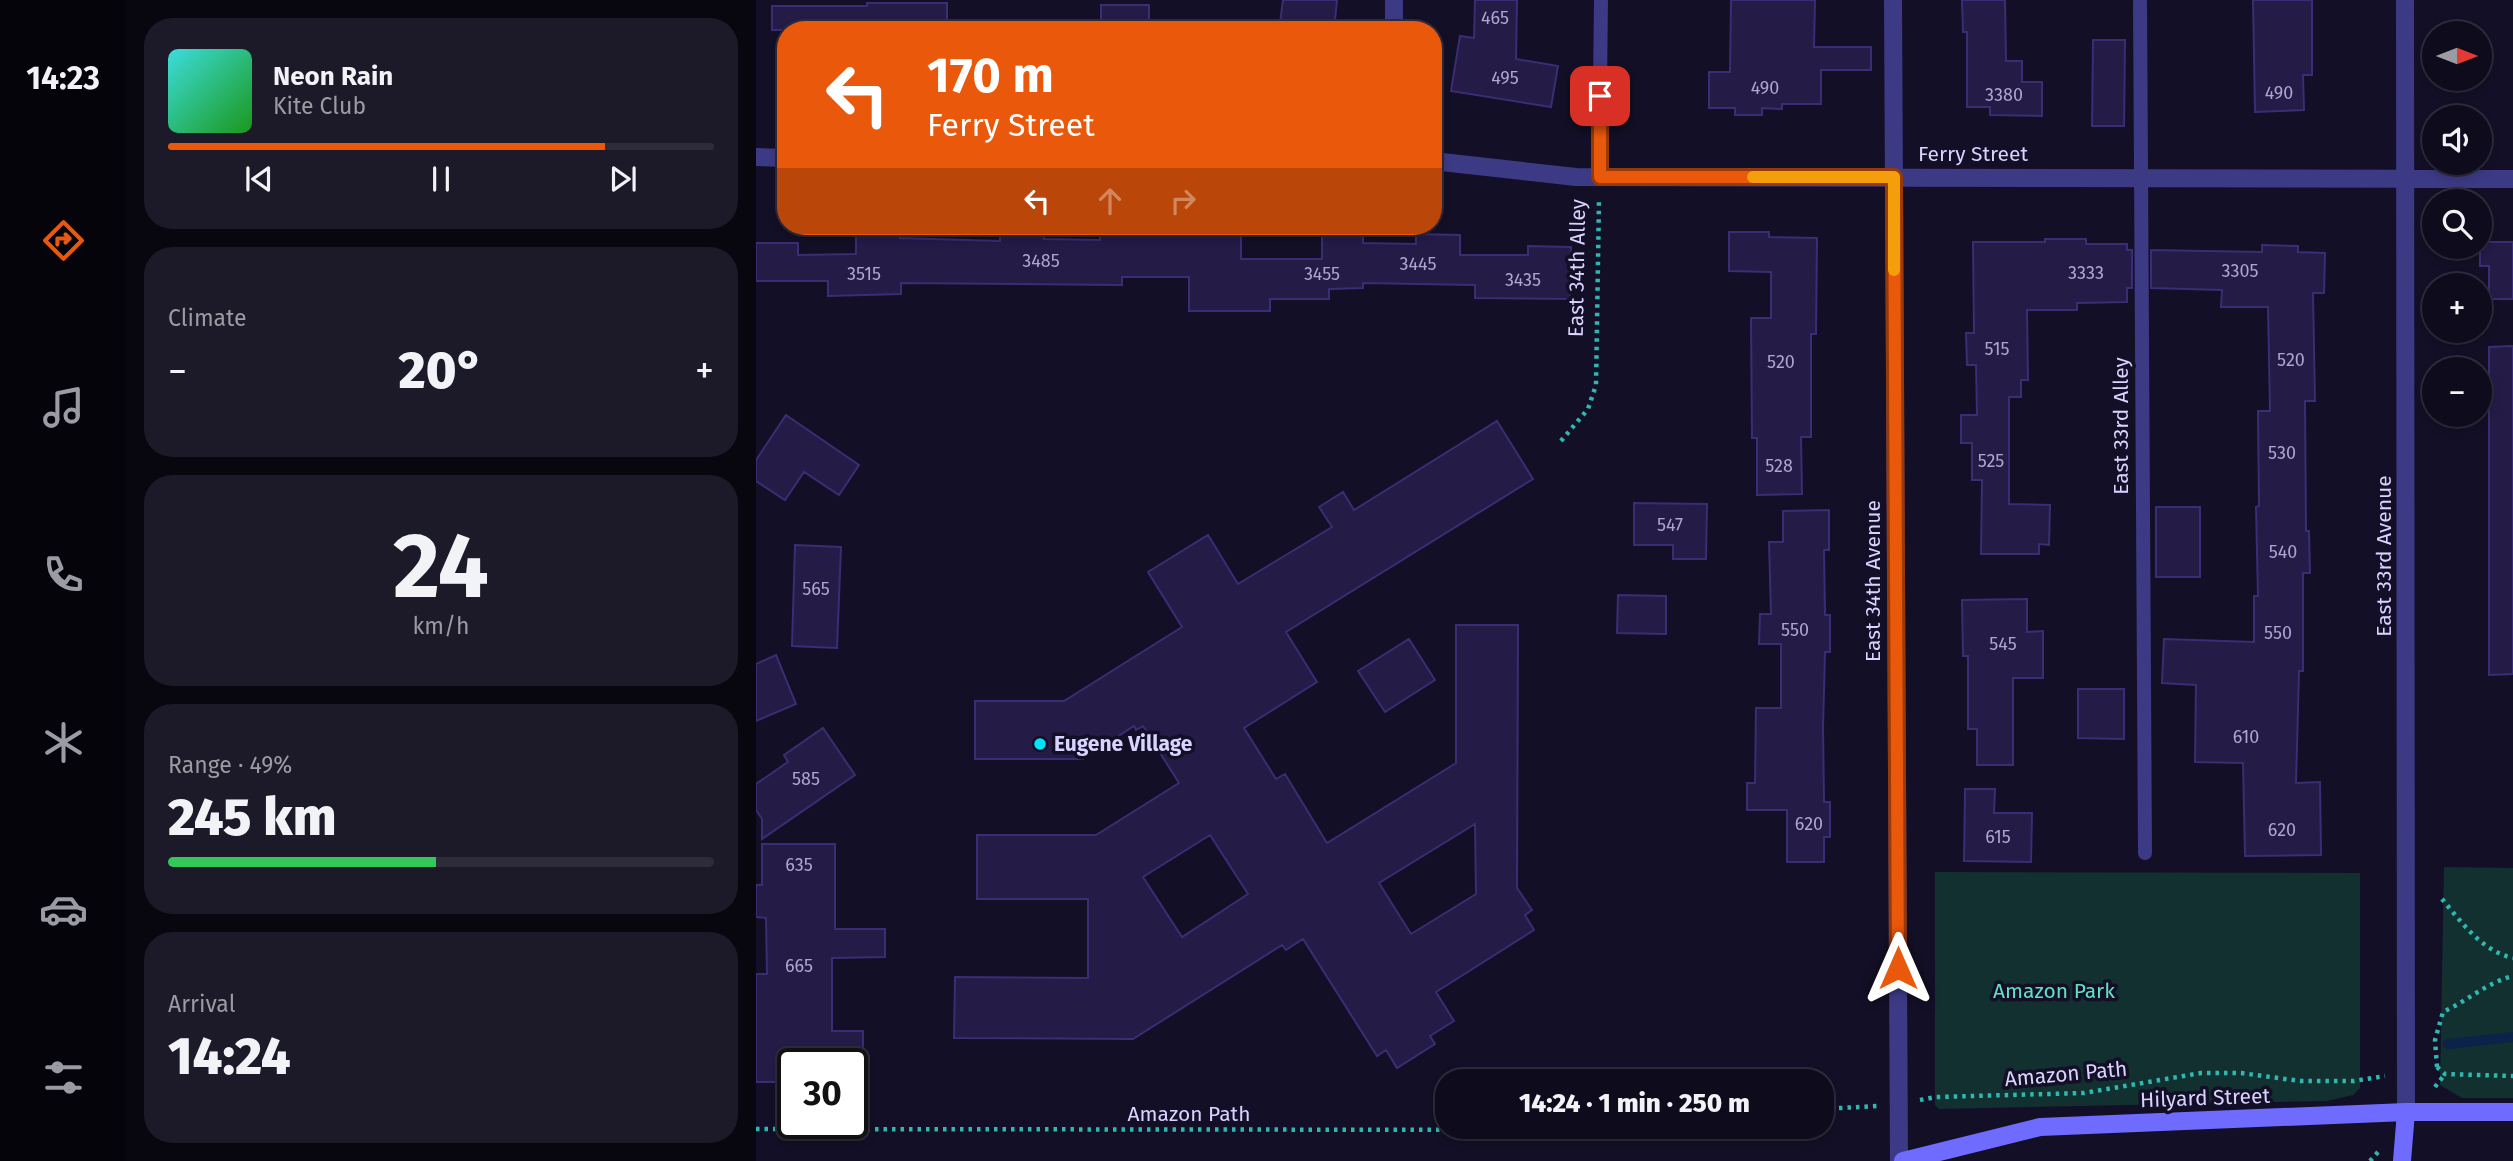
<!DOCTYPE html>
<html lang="en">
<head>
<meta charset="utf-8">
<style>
  :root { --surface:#0e0b1c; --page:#1c1929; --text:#f1f3f6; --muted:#9b9ba3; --line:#2e2b3b; --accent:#ea580c }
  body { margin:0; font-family:"Fira Sans",sans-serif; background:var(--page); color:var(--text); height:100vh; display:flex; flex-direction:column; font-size:26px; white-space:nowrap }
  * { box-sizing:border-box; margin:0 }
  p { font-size:23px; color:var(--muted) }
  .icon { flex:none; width:38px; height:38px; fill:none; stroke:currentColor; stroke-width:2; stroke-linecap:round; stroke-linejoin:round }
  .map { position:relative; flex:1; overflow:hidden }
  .details { display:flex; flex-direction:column; gap:18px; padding:18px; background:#08060f; width:630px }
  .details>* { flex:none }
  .top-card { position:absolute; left:21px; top:21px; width:665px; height:214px; border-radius:28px; box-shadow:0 4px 10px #0003,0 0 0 2px var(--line); background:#ea580c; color:#fff; overflow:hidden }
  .needle { width:46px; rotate:90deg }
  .controls { position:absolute; left:1666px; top:21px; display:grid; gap:14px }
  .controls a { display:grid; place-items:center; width:70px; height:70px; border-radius:50%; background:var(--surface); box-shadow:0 4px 10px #0003,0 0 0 2px var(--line); font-size:35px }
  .speed { position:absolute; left:21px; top:1048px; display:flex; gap:14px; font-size:35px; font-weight:700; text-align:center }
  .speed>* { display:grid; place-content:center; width:91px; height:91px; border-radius:50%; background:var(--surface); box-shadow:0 4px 10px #0003,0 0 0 2px var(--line); line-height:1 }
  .speed .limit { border:4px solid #111; border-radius:10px; background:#fff; color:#111 }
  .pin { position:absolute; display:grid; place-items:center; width:60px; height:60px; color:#fff; margin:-30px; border-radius:14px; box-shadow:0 4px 10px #0006 }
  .me { position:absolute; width:77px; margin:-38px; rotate:0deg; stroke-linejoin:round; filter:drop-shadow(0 0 5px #0008) }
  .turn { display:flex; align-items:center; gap:24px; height:147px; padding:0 35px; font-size:32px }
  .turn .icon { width:91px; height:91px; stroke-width:2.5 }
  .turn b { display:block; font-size:49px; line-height:60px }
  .lanes { display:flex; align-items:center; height:66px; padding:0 35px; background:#0003; justify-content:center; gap:35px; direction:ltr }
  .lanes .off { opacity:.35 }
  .big { font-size:52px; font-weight:800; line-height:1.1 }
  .details .tile { flex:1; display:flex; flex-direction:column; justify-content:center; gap:10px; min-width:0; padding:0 24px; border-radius:28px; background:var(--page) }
  .details .dial { align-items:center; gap:0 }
  .dial b { font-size:91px; line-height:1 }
  .song { display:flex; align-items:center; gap:21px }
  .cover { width:84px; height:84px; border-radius:10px; background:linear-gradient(135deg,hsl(180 70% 55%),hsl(120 70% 35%)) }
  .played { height:7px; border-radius:4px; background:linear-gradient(90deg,var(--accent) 80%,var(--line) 80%) }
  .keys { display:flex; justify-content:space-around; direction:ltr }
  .heat { display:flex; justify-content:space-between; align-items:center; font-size:38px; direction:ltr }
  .charge { height:10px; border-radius:5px; background:linear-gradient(90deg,#34c759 49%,var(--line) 0) }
  .trip { position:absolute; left:679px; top:1069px; width:399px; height:70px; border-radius:28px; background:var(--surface); box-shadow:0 4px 10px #0003,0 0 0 2px var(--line); font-weight:800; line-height:70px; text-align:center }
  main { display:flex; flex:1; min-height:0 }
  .tab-bar { display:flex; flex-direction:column; width:126px; justify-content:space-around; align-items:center; background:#06040b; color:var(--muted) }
  .tab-bar .icon { width:49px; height:49px }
  .tab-bar .active { color:var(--accent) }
  .tab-bar b { font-size:32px; color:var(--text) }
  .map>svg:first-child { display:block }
</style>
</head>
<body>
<main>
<nav class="tab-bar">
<b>14:23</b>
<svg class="icon active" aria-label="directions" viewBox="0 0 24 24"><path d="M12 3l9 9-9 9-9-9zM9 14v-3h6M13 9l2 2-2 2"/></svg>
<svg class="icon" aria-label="music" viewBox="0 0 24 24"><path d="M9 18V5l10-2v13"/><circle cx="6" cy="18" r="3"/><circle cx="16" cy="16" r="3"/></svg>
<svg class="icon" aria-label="phone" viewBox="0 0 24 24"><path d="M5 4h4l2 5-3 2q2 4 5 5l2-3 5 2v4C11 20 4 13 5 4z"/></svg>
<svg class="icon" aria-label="climate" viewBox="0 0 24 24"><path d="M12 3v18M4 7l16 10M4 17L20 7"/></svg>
<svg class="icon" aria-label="car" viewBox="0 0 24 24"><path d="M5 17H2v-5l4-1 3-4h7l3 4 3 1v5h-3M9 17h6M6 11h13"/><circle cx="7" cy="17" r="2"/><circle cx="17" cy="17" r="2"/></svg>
<svg class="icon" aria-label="filters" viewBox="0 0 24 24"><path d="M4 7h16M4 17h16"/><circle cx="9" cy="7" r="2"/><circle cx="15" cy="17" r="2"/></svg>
</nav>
<section class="details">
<div class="tile">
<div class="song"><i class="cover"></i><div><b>Neon Rain</b><p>Kite Club</p></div></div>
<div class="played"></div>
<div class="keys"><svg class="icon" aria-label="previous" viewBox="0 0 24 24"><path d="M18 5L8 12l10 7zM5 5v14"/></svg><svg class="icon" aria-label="pause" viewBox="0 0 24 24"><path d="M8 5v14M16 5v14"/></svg><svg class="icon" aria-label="next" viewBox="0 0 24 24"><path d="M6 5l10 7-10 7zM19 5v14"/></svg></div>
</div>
<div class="tile"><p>Climate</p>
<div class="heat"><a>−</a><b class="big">20°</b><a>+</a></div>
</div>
<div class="tile dial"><b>24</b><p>km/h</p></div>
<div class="tile"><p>Range · 49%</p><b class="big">245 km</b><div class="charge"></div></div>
<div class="tile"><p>Arrival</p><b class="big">14:24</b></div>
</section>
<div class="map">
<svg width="1757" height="1161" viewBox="0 0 1757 1161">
  <rect width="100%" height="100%" fill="#130f26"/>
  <path fill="#12302f" d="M 1688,867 L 1757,868 L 1757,1098 L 1706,1098 L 1684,1085 Z
    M 1179,872 L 1604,873 L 1604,1088 L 1597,1095 L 1571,1101 L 1183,1109 L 1179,1105 Z"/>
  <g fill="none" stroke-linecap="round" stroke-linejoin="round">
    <path stroke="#0c2248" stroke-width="10" d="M 1692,1044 L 1757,1037"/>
  </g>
  <path fill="#241b47" stroke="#3b2d73" stroke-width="2" fill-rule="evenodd" d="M 527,0 L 581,0 L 578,30 L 523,30 Z
    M 719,0 L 761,0 L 760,59 L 802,66 L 795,107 L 695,91 L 704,36 L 718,38 Z
    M 975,0 L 1059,0 L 1058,47 L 1115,47 L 1115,70 L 1065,70 L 1065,104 L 1026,104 L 1026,109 L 1006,108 L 1006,115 L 979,115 L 979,108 L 953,108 L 953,72 L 974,72 Z
    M 1206,0 L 1249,0 L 1250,61 L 1266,61 L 1266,82 L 1286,82 L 1286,116 L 1234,115 L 1234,107 L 1211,107 L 1211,32 L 1207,32 Z
    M 1497,0 L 1556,0 L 1556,75 L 1547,75 L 1548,110 L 1499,112 Z
    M 111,3 L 191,3 L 191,30 L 16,30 L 16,6 L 111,6 Z
    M 345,5 L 393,5 L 393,30 L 345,30 Z
    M 1337,40 L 1369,40 L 1368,126 L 1336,126 Z
    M 100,227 L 144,227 L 144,238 L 244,241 L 244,229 L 288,230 L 288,239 L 344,240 L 344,235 L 446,234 L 446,227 L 485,227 L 485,259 L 566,259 L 566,229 L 607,228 L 607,243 L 660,244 L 660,234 L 704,235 L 704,255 L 772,255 L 772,246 L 815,247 L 814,299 L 719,298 L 719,285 L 607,283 L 607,288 L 573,289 L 573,299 L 514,299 L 514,311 L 433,311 L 433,277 L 366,277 L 366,285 L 145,283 L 145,294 L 72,296 L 72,281 L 0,281 L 0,243 L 42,243 L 42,255 L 100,254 Z
    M 973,232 L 1013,232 L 1013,237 L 1061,238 L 1060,334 L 1055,334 L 1055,437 L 1045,437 L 1046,494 L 1001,495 L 1001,438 L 996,438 L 995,318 L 1015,318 L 1015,272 L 973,271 Z
    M 1289,239 L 1330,239 L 1330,244 L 1371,244 L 1371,250 L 1376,250 L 1376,288 L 1371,288 L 1371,302 L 1321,303 L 1321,310 L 1271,310 L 1272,380 L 1265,380 L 1265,397 L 1253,397 L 1253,504 L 1294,505 L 1293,545 L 1283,544 L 1283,554 L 1225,554 L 1226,480 L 1216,480 L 1216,443 L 1205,443 L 1205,415 L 1221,415 L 1220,365 L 1211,365 L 1210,333 L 1218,333 L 1217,242 L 1289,242 Z
    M 1724,242 L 1757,242 L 1757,299 L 1733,299 L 1733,266 L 1724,266 Z
    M 1506,245 L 1542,246 L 1542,252 L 1569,253 L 1568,293 L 1557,293 L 1559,401 L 1549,401 L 1550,531 L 1553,531 L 1554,573 L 1547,573 L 1547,671 L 1543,671 L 1540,783 L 1564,782 L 1565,855 L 1489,856 L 1487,763 L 1439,762 L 1440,685 L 1406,683 L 1408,639 L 1498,642 L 1498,596 L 1502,596 L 1500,507 L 1503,506 L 1502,411 L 1514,411 L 1512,307 L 1465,307 L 1466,290 L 1395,288 L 1395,250 L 1506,252 Z
    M 1757,346 L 1757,674 L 1733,675 L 1733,347 Z
    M 30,415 L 103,465 L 83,495 L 48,472 L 29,500 L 0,481 L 0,460 Z
    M 741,421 L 777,479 L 530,632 L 561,682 L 488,728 L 520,779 L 529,774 L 571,843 L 700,763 L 700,625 L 762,625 L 761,888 L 776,910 L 769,915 L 778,930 L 680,992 L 698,1021 L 674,1036 L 679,1044 L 641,1068 L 630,1050 L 621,1056 L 547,939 L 530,950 L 526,945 L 377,1039 L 198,1038 L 199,977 L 332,978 L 332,899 L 221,899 L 221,835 L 340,835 L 423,783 L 387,726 L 380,730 L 378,726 L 327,759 L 219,759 L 219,701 L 308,701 L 426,627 L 392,572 L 452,535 L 482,584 L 576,527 L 563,507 L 587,492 L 598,510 ZM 719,824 L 720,894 L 655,934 L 623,883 ZM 454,835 L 492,894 L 426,937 L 387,877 Z
    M 878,503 L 951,504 L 950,559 L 917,559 L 917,545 L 878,545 Z
    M 1400,507 L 1444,507 L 1444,577 L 1400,577 Z
    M 1073,510 L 1073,550 L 1068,550 L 1069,615 L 1074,615 L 1074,652 L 1069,652 L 1067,727 L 1068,802 L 1074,802 L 1074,837 L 1068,837 L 1068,862 L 1031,862 L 1031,810 L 991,810 L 991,783 L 999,783 L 1000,708 L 1025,708 L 1025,644 L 1003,644 L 1004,614 L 1015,614 L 1013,542 L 1027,542 L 1027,511 Z
    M 39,545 L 85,547 L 81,648 L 36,646 Z
    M 862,595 L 910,596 L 910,634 L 861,633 Z
    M 1271,599 L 1271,632 L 1287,631 L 1287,678 L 1257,678 L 1257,765 L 1221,765 L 1221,729 L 1212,729 L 1212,656 L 1207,656 L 1206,600 Z
    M 653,639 L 679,680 L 629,712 L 602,671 Z
    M 20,655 L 40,704 L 0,721 L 0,664 Z
    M 1322,689 L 1368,689 L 1368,739 L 1322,738 Z
    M 67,728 L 99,775 L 6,839 L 6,819 L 0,810 L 0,784 L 32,762 L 28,755 Z
    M 1209,789 L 1239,789 L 1238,813 L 1276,813 L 1275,862 L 1208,861 Z
    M 6,844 L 79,844 L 79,929 L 129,929 L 129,957 L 76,958 L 76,1031 L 107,1031 L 107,1064 L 37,1064 L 37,1082 L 0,1082 L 0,974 L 11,974 L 10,918 L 0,917 L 0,885 L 6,885 Z"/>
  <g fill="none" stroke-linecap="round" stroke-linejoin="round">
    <path stroke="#2fb8b0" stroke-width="4.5" stroke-dasharray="3.5 5" stroke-linecap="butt" d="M 805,441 L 832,409 L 840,385 L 843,199
      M 1686,899 C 1706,923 1726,951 1757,958
      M 1681,1067 L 1679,1040 L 1687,1012 C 1711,1001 1732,982 1757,976
      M 1681,1067 L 1689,1074 L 1757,1076
      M 1679,1087 L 1689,1074
      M 1164,1100 L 1180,1097 L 1328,1093 L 1445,1073 L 1485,1073 L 1544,1081 L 1598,1081 L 1629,1076
      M 1066,1109 L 1121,1106
      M 0,1129 L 853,1130 L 866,1127
      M 1614,1161 L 1622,1152"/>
    <path stroke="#3d3a85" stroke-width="14" d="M 1384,0 L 1389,853
      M 843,177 L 845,0"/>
    <path stroke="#3d3a85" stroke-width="18" d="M 1137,0 L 1143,1161
      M 1649,0 L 1650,1112
      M 638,30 L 638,0
      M 0,157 L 30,158
      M 677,161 L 820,177 L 1757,179"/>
    <path stroke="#6f6bff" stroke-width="18" d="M 1147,1161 L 1284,1127 L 1650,1112 L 1757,1112
      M 1646,1161 L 1650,1112"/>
  </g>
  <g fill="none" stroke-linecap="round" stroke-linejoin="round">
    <defs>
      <path id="route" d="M 844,96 L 844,177 L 1138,177 L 1142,968"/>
    </defs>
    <use href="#route" stroke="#983908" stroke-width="18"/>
    <use href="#route" stroke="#ea580c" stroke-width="12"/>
    <path stroke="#f59e0b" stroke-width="12" d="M 997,177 L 1138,177 L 1138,270"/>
  </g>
  <circle fill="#00e5ff" stroke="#130f26" stroke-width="2.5" cx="284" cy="744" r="7"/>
  <g text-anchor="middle" stroke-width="7" stroke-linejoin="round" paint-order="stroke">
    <g font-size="18" fill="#aca6d1">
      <text x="739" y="24">465</text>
      <text x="749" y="84">495</text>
      <text x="1009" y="94">490</text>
      <text x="1523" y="99">490</text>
      <text x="1248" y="101">3380</text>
      <text x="285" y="267">3485</text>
      <text x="662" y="270">3445</text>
      <text x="1484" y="277">3305</text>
      <text x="1330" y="279">3333</text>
      <text x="108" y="280">3515</text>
      <text x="566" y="280">3455</text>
      <text x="767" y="286">3435</text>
      <text x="1241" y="355">515</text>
      <text x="1535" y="366">520</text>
      <text x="1025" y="368">520</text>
      <text x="1526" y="459">530</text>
      <text x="1235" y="467">525</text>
      <text x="1023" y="472">528</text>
      <text x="914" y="531">547</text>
      <text x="1527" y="558">540</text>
      <text x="60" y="595">565</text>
      <text x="1039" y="636">550</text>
      <text x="1522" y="639">550</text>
      <text x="1247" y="650">545</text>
      <text x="1490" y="743">610</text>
      <text x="50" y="785">585</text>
      <text x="1053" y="830">620</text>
      <text x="1526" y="836">620</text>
      <text x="1242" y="843">615</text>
      <text x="43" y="871">635</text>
      <text x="43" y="972">665</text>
    </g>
    <g font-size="21" fill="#d9d4ff" stroke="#130f26">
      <text x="1217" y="161">Ferry Street</text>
      <text transform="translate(821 268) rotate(-89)" y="7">East 34th Alley</text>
      <text transform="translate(1365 426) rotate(-90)" y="7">East 33rd Alley</text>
      <text transform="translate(1628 556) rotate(-90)" y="7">East 33rd Avenue</text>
      <text transform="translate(1117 581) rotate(-90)" y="7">East 34th Avenue</text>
      <text transform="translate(1310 1074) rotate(-5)" y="7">Amazon Path</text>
      <text transform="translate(1449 1098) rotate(-2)" y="7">Hilyard Street</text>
      <text x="433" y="1121">Amazon Path</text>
    </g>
    <g font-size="21" font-weight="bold" fill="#d9d4ff" stroke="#130f26" text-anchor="start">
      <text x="298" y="751">Eugene Village</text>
    </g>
    <g font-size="21" fill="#5fe0c0" stroke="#130f26">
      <text x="1298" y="998">Amazon Park</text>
    </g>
  </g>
</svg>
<div class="controls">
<a><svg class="needle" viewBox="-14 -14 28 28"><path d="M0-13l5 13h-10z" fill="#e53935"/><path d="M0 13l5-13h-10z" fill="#9b9ba3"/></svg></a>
<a><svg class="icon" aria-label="sound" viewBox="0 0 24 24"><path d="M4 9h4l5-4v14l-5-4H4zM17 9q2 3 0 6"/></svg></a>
<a><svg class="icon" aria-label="search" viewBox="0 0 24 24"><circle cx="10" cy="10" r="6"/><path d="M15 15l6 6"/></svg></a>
<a>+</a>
<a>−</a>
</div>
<div class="speed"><div class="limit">30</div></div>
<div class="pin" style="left:844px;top:96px;background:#d93025"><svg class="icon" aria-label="arrive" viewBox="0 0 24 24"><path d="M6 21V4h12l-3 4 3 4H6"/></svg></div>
<svg class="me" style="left:1142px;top:968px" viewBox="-20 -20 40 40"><path d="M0-17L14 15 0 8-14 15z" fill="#ea580c" stroke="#fff" stroke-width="4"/></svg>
<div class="trip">14:24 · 1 min · 250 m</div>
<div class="top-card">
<div class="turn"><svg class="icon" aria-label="left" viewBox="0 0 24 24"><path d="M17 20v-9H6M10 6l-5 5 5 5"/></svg><div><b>170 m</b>Ferry Street</div></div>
<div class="lanes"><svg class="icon" aria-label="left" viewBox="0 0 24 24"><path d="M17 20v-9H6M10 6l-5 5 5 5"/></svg><svg class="icon off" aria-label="ahead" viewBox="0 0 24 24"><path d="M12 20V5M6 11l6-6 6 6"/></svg><svg class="icon off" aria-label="right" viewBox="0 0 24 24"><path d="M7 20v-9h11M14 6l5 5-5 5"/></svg></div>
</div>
</div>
</main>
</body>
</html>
